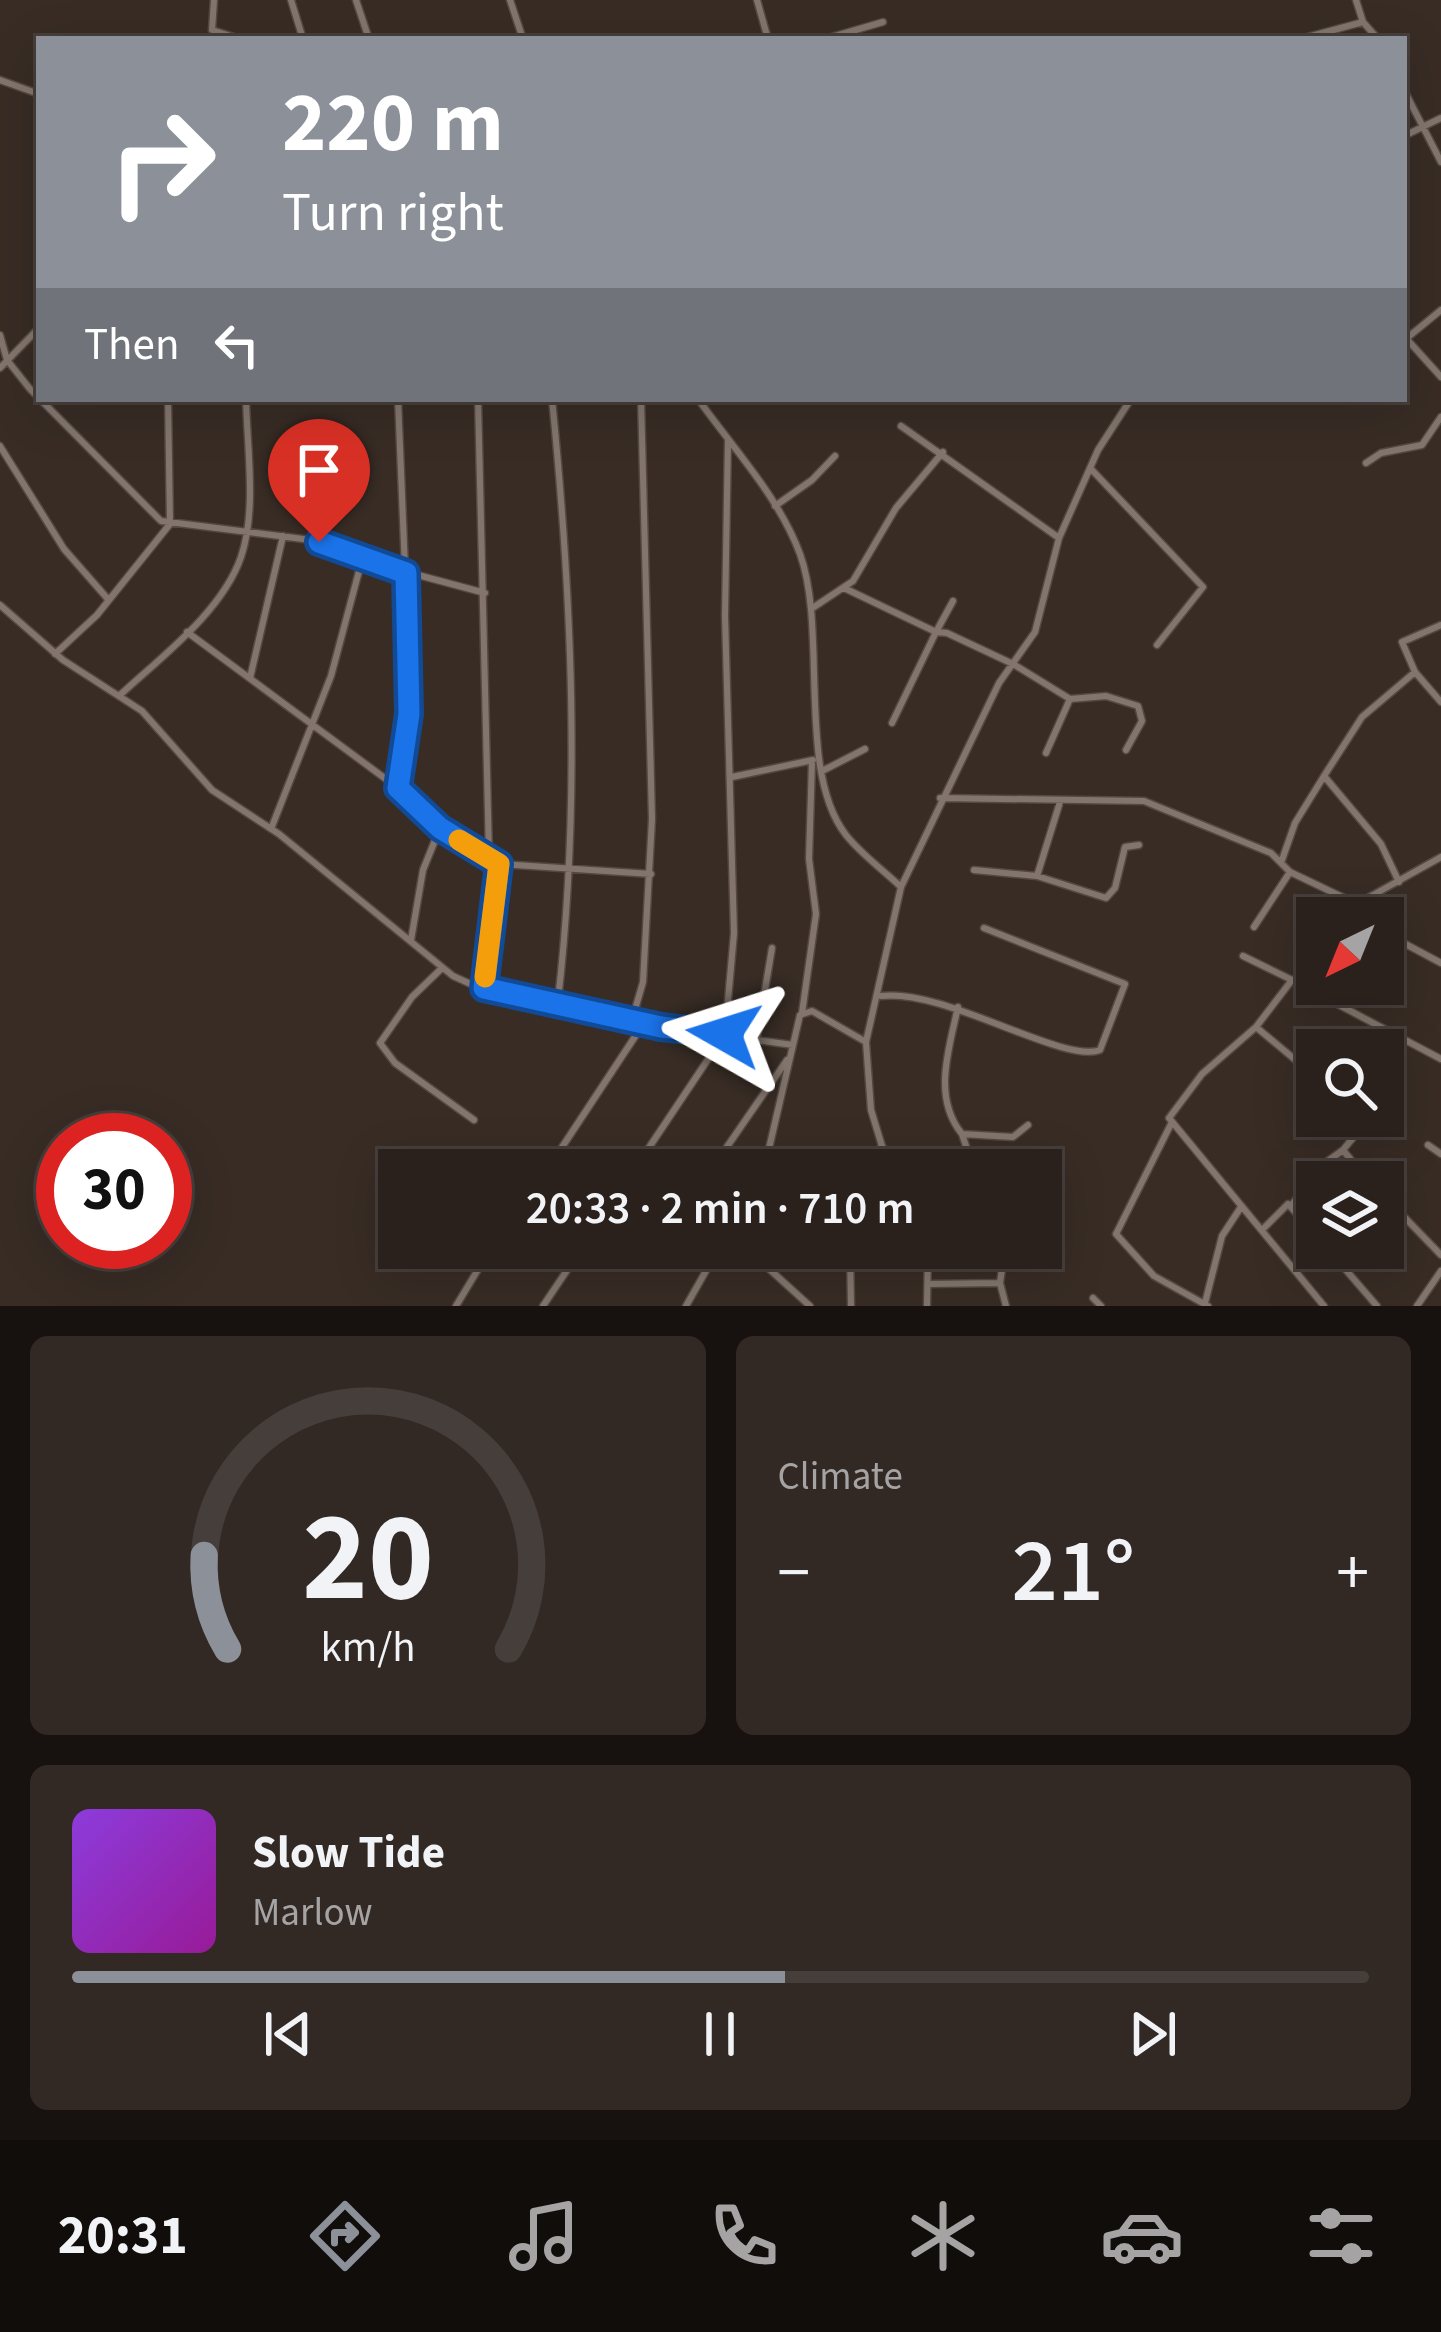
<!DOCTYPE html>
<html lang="en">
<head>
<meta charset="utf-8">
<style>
  :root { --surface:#2a211c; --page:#322925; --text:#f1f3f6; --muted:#a5a3a3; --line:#463e3b; --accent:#8c9099 }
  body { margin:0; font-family:"Source Sans 3",sans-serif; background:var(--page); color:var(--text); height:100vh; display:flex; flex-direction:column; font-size:45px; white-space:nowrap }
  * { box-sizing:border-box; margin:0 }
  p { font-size:39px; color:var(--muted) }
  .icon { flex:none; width:66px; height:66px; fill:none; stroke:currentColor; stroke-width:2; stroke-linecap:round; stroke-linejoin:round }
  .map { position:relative; height:1306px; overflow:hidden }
  .sheet { display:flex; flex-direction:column; gap:30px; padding:30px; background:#17120f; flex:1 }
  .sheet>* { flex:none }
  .top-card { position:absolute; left:36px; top:36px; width:1371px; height:366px; border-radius:0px; box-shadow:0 12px 48px #0002,0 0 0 3px var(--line); background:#8c9099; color:#fff; overflow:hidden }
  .needle { width:78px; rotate:223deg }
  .controls { position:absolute; left:1296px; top:897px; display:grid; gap:24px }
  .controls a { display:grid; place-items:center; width:108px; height:108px; border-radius:0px; background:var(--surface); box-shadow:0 12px 48px #0002,0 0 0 3px var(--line); font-size:60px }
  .speed { position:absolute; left:36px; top:1113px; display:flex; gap:24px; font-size:60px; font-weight:700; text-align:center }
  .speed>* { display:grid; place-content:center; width:156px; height:156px; border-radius:50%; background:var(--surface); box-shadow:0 12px 48px #0002,0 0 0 3px var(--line); line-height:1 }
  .speed .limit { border:18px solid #d22; background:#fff; color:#111 }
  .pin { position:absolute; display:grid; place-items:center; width:102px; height:102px; color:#fff; margin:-123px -51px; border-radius:50% 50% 50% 0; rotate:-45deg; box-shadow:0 0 12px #0007 }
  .pin .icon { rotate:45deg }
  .me { position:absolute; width:132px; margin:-66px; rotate:276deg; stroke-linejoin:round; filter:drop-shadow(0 0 9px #0008) }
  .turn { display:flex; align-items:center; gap:42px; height:252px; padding:0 48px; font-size:54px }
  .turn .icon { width:156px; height:156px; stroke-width:2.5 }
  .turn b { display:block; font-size:84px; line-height:102px }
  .then { display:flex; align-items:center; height:114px; padding:0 48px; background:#0003; gap:24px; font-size:45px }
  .big { font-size:90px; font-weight:600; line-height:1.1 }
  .sheet .widget { flex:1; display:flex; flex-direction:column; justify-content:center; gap:18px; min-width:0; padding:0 42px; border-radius:18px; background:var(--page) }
  .sheet .dial { align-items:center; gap:0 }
  .dial svg { height:312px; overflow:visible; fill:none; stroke:var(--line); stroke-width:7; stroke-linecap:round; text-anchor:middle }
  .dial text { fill:var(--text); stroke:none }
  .song { display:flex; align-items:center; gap:36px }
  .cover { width:144px; height:144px; border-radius:18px; background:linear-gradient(135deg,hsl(270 70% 55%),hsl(300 70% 35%)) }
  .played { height:12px; border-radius:6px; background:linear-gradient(90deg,var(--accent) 55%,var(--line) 55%) }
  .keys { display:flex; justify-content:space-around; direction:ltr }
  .heat { display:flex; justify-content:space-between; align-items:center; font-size:66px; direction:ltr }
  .sheet .tiles { flex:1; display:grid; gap:30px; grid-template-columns:1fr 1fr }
  .widget:last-child { grid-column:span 2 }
  .trip { position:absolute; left:378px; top:1149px; width:684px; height:120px; border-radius:0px; background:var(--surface); box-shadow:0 12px 48px #0002,0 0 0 3px var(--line); font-weight:600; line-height:120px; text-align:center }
  .menu { display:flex; height:192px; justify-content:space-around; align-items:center; background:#110d0b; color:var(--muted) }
  .menu .icon { width:84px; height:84px }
  .menu .active { color:var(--accent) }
  .menu b { font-size:54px; color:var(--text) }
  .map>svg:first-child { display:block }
</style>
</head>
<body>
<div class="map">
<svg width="1441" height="1306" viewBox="0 0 1441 1306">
  <rect width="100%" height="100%" fill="#382c25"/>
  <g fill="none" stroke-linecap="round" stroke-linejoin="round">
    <defs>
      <path id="street" d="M 214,0 L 212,30 L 240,39
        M 291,0 L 303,39
        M 356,0 L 369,39
        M 510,0 L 523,39
        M 757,0 L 768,39
        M 1356,0 L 1363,22
        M 825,39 L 883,22
        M 1300,39 L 1363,22 L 1378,39
        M 0,80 L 39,94
        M 1404,90 L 1441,162
        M 1404,136 L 1441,118
        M 0,335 L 7,360 L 30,389 L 161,521 L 319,541 L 362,560 L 485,593
        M 1404,336 L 1441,377
        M 1407,338 L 1441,310
        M 0,368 L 39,328
        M 398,399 L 409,666 L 407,753 L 398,788
        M 478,399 L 489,855
        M 552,399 C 572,599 581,800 558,1000
        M 698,399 C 733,448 779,497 800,554 C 828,631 796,771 846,835 C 861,854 883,870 900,886
        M 901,426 L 1059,538
        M 0,446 L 64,549 L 107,598
        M 1366,463 L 1381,453 L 1422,445 L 1441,417
        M 1091,469 L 1203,587 L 1157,645
        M 775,506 L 812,480 L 835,456
        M 844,588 L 936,632 L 953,601
        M 0,605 L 63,660 L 142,711 L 212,790 L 279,834 L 453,976 L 475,986 L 661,1027 L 793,1045
        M 814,607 L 853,581 L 896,508 L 943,452
        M 1441,625 L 1402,642 L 1415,672 L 1441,702
        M 187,632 L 398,788 L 440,828 L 499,864 L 651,874
        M 55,654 L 97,615 L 170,524 L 168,399
        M 250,678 L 283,536
        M 119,696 C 161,657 222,612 241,557 C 257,510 247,448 246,399
        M 892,723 L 936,632 L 947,633 L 1013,664 L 1070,699 L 1106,696 L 1138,706 L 1142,721 L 1126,750
        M 1046,753 L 1070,699
        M 824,770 L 865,749
        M 732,777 L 813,760
        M 940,798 L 1144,801 L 1271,853 L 1290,872
        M 271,829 L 331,676 L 362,560
        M 1282,860 L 1295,823 L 1324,776
        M 974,870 L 1037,876 L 1060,802
        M 1037,876 L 1106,898 L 1115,888 L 1125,847 L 1139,845
        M 1399,882 L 1381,844 L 1324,776 L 1362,717 L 1415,672
        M 1348,918 L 1357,904 L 1370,918
        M 1254,927 L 1290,872 L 1357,904 L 1441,857
        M 1383,932 L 1441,963
        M 411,940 L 423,870 L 440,828
        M 1243,956 L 1292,980
        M 442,968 L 412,997 L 380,1043 L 395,1063 L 474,1120
        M 484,988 L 499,864
        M 1313,991 L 1317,972
        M 881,996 C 945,988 1062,1064 1100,1050 L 1125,984 L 984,928
        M 958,1007 C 949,1049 932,1097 962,1134
        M 802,1013 L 816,914 L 809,859 L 812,761
        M 632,1020 L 643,982 L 652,819 L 641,399
        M 1256,1027 L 1202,1074 L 1169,1118 L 1324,1306
        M 757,1038 L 772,948
        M 1317,1078 L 1256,1027 L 1292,980 L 1441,1059
        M 1172,1122 L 1116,1234 L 1154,1276 L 1208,1306
        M 1428,1145 L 1441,1154
        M 1343,1150 L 1357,1133 L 1359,1116
        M 547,1170 L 644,1023
        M 634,1170 L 725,1034 L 734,933 L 725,616 L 728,439
        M 711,1170 L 787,1060
        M 764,1170 L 800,1015 L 812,1011 L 866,1042
        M 862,1170 L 882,1146
        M 897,1170 L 882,1146 L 871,1110 L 866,1042 L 901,887 L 999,683 L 1035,632 L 1059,538 L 1098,450 L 1131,399
        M 974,1170 L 962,1134 L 1013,1137 L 1028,1125
        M 1383,1195 L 1441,1255
        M 1291,1206 L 1321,1166 L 1343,1150 L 1369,1182
        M 1264,1228 L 1288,1204 L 1317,1236
        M 746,1248 L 810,1306
        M 850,1248 L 851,1306
        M 1327,1248 L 1377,1306
        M 1000,1283 L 1005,1248
        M 928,1284 L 1000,1283 L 1006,1306
        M 1093,1298 L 1101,1306
        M 1205,1303 L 1222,1236 L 1241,1207
        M 456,1306 L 491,1248
        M 543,1306 L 582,1248
        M 686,1306 L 719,1248
        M 927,1306 L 928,1248
        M 1417,1306 L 1441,1271"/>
    </defs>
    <use href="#street" stroke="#534943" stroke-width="9"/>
    <use href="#street" stroke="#83756d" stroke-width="6"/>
  </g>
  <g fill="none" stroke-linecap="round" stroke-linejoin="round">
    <defs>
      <path id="route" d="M 319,542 L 406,573 L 409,714 L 398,788 L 440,828 L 499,864 L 484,988 L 661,1027 L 724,1034"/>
    </defs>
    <use href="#route" stroke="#114b97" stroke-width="30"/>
    <use href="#route" stroke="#1a73e8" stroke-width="21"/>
    <path stroke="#f59e0b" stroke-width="21" d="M 459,840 L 499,864 L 485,977"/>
  </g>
</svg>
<div class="controls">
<a><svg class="needle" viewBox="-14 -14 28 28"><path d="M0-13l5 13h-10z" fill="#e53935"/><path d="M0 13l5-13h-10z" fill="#a5a3a3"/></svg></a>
<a><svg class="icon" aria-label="search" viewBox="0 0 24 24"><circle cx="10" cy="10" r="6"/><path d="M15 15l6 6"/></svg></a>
<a><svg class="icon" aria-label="layers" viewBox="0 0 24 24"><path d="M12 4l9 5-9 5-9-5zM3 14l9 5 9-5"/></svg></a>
</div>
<div class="speed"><div class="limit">30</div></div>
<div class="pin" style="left:319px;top:542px;background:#d93025"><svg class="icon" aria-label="arrive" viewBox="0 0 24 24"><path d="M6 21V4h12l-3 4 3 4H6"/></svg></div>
<svg class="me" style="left:724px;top:1034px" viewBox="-20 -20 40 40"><path d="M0-17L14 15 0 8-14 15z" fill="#1a73e8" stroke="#fff" stroke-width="4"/></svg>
<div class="trip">20:33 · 2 min · 710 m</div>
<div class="top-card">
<div class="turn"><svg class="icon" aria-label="right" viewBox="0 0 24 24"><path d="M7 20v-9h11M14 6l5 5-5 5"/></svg><div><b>220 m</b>Turn right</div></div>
<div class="then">Then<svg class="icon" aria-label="left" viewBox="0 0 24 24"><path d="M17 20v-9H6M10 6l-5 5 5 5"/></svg></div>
</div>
</div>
<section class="sheet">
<div class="tiles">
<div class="widget dial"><svg viewBox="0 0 100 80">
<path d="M14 69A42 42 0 1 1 86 69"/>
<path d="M14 69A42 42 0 0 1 8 45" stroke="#8c9099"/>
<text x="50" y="56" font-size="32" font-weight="700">20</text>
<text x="50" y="72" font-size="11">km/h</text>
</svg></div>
<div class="widget"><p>Climate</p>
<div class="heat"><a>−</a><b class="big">21°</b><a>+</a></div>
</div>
<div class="widget">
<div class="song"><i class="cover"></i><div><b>Slow Tide</b><p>Marlow</p></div></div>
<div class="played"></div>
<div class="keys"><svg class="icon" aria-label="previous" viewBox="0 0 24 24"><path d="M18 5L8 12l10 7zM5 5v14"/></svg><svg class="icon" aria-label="pause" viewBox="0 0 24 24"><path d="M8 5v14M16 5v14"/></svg><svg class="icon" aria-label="next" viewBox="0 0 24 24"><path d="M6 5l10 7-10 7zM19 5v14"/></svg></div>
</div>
</div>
</section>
<nav class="menu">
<b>20:31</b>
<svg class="icon active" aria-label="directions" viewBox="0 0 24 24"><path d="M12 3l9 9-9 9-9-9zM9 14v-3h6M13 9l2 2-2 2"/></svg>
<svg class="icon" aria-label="music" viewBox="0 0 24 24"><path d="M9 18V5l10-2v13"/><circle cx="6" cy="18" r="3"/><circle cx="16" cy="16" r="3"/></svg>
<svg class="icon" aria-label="phone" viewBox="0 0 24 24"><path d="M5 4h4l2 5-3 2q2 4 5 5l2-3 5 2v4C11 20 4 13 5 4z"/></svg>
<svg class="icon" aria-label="climate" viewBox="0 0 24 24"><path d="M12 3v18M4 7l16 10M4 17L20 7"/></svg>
<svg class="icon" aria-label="car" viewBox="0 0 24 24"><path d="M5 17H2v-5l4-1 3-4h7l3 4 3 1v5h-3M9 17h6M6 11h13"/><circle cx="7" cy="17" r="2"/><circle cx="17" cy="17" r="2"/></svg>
<svg class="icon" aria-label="filters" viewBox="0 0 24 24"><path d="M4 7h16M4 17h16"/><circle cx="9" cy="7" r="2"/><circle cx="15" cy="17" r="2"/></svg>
</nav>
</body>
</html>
